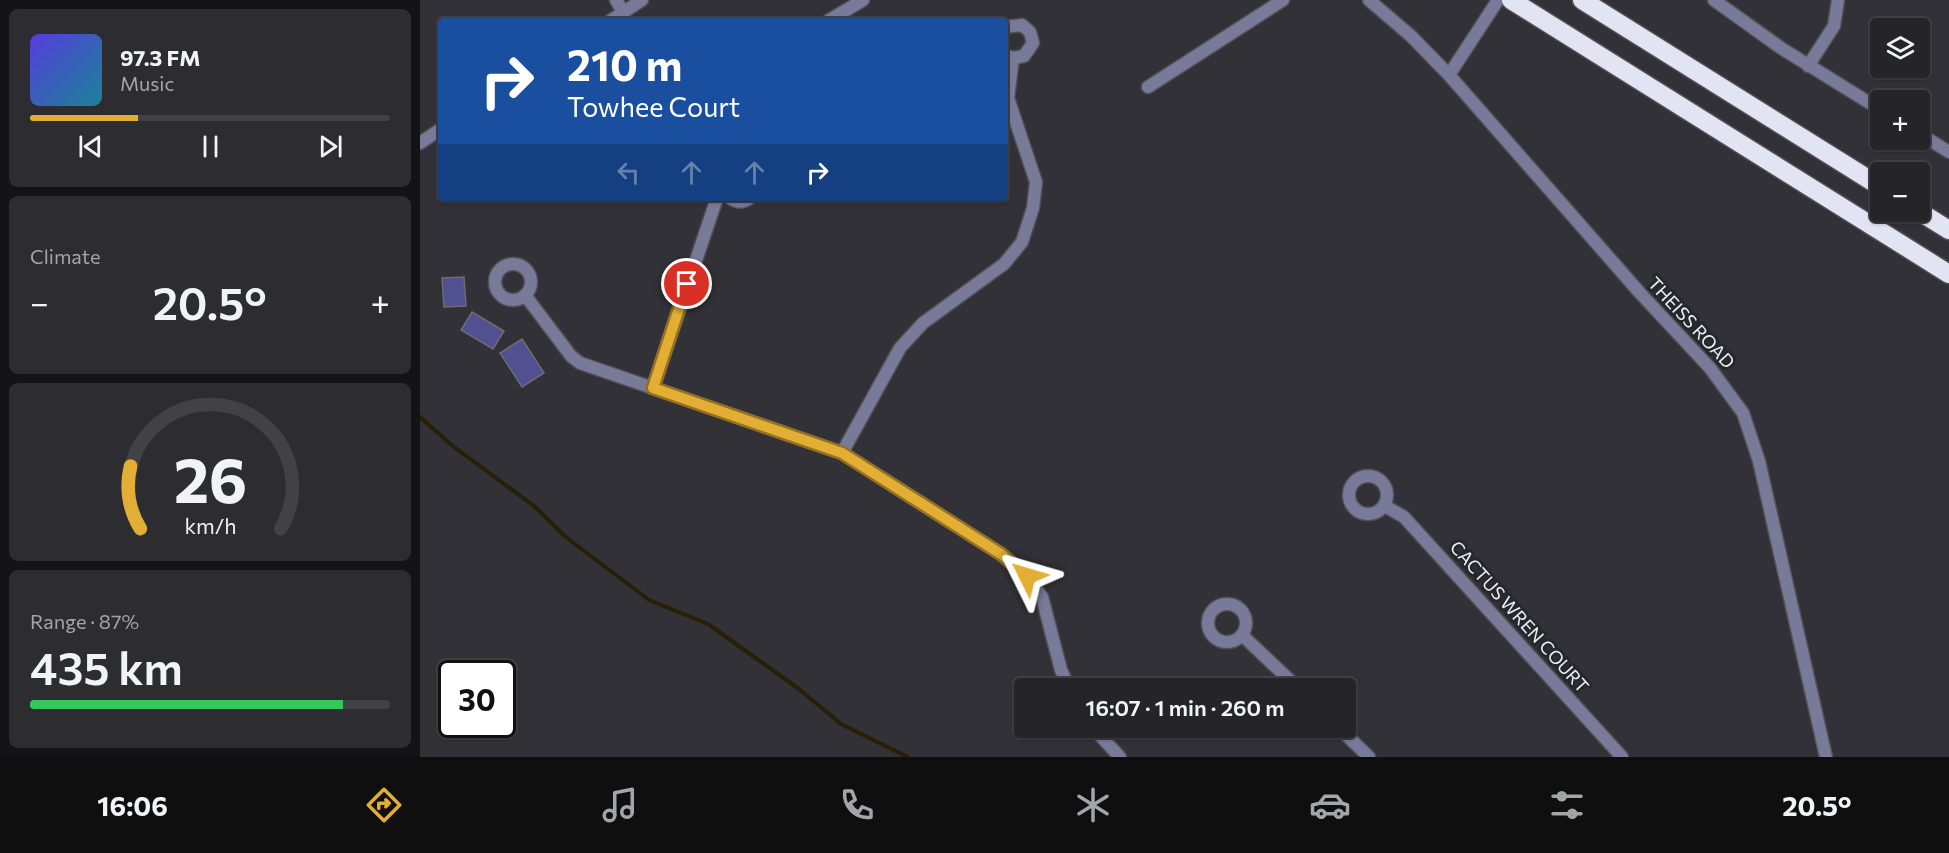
<!DOCTYPE html>
<html lang="en">
<head>
<meta charset="utf-8">
<style>
  :root { --surface:#252529; --page:#2d2d31; --text:#f1f3f6; --muted:#a3a5a8; --line:#424246; --accent:#e2ae34 }
  body { margin:0; font-family:Commissioner,sans-serif; background:var(--page); color:var(--text); height:100vh; display:flex; flex-direction:column; font-size:22px; white-space:nowrap }
  * { box-sizing:border-box; margin:0 }
  p { font-size:20px; color:var(--muted) }
  .icon { flex:none; width:33px; height:33px; fill:none; stroke:currentColor; stroke-width:2; stroke-linecap:round; stroke-linejoin:round }
  .map { position:relative; flex:1; overflow:hidden }
  .drawer { display:flex; flex-direction:column; gap:9px; padding:9px; background:#141417; width:420px }
  .drawer>* { flex:none }
  .top-card { position:absolute; left:18px; top:18px; width:570px; height:183px; border-radius:6px; box-shadow:0 2px 4px #0004,0 0 0 2px var(--line); background:#1a4fa0; color:#fff; overflow:hidden }
  .tools { position:absolute; left:1450px; top:18px; display:grid; gap:12px }
  .tools a { display:grid; place-items:center; width:60px; height:60px; border-radius:6px; background:var(--surface); box-shadow:0 2px 4px #0004,0 0 0 2px var(--line); font-size:30px }
  .speed { position:absolute; left:18px; top:660px; display:flex; gap:12px; font-size:30px; font-weight:700; text-align:center }
  .speed>* { display:grid; place-content:center; width:78px; height:78px; border-radius:50%; background:var(--surface); box-shadow:0 2px 4px #0004,0 0 0 2px var(--line); line-height:1 }
  .speed .limit { border:3px solid #111; border-radius:9px; background:#fff; color:#111 }
  .pin { position:absolute; display:grid; place-items:center; width:51px; height:51px; color:#fff; margin:-26px; border:3px solid #fff; border-radius:50%; box-shadow:0 2px 6px #0007 }
  .me { position:absolute; width:66px; margin:-33px; rotate:310deg; stroke-linejoin:round; filter:drop-shadow(0 0 4px #0008) }
  .turn { display:flex; align-items:center; gap:21px; height:126px; padding:0 30px; font-size:27px }
  .turn .icon { width:78px; height:78px; stroke-width:2.5 }
  .turn b { display:block; font-size:42px; line-height:51px }
  .lanes { display:flex; align-items:center; height:57px; padding:0 30px; background:#0003; justify-content:center; gap:30px; direction:ltr }
  .lanes .off { opacity:.35 }
  .big { font-size:45px; font-weight:600; line-height:1.1 }
  .drawer .tile { flex:1; display:flex; flex-direction:column; justify-content:center; gap:9px; min-width:0; padding:0 21px; border-radius:9px; background:var(--page) }
  .drawer .dial { align-items:center; gap:0 }
  .dial svg { height:156px; overflow:visible; fill:none; stroke:var(--line); stroke-width:7; stroke-linecap:round; text-anchor:middle }
  .dial text { fill:var(--text); stroke:none }
  .song { display:flex; align-items:center; gap:18px }
  .cover { width:72px; height:72px; border-radius:9px; background:linear-gradient(135deg,hsl(250 70% 55%),hsl(190 70% 35%)) }
  .played { height:6px; border-radius:3px; background:linear-gradient(90deg,var(--accent) 30%,var(--line) 30%) }
  .keys { display:flex; justify-content:space-around; direction:ltr }
  .heat { display:flex; justify-content:space-between; align-items:center; font-size:33px; direction:ltr }
  .charge { height:9px; border-radius:4px; background:linear-gradient(90deg,#34c759 87%,var(--line) 0) }
  .trip { position:absolute; left:594px; top:678px; width:342px; height:60px; border-radius:6px; background:var(--surface); box-shadow:0 2px 4px #0004,0 0 0 2px var(--line); font-weight:600; line-height:60px; text-align:center }
  .tab-bar { display:flex; height:96px; justify-content:space-around; align-items:center; background:#0f0f10; color:var(--muted) }
  .tab-bar .icon { width:42px; height:42px }
  .tab-bar .selected { color:var(--accent) }
  .tab-bar b { font-size:27px; color:var(--text) }
  main { display:flex; flex:1; min-height:0 }
  .map>svg:first-child { display:block }
</style>
</head>
<body>
<main>
<section class="drawer">
<div class="tile">
<div class="song"><i class="cover"></i><div><b>97.3 FM</b><p>Music</p></div></div>
<div class="played"></div>
<div class="keys"><svg class="icon" aria-label="previous" viewBox="0 0 24 24"><path d="M18 5L8 12l10 7zM5 5v14"/></svg><svg class="icon" aria-label="pause" viewBox="0 0 24 24"><path d="M8 5v14M16 5v14"/></svg><svg class="icon" aria-label="next" viewBox="0 0 24 24"><path d="M6 5l10 7-10 7zM19 5v14"/></svg></div>
</div>
<div class="tile"><p>Climate</p>
<div class="heat"><a>−</a><b class="big">20.5°</b><a>+</a></div>
</div>
<div class="tile dial"><svg viewBox="0 0 100 80">
<path d="M14 69A42 42 0 1 1 86 69"/>
<path d="M14 69A42 42 0 0 1 9 37" stroke="#e2ae34"/>
<text x="50" y="56" font-size="32" font-weight="700">26</text>
<text x="50" y="72" font-size="11">km/h</text>
</svg></div>
<div class="tile"><p>Range · 87%</p><b class="big">435 km</b><div class="charge"></div></div>
</section>
<div class="map">
<svg width="1529" height="757" viewBox="0 0 1529 757">
  <rect width="100%" height="100%" fill="#313137"/>
  <g fill="none" stroke-linecap="round" stroke-linejoin="round">
    <path stroke="#291e06" stroke-width="4" d="M 0,417 L 34,447 L 114,506 L 147,538 L 229,600 L 288,624 L 379,689 L 421,724 L 488,757"/>
  </g>
  <path fill="#515091" stroke="#6c6d73" stroke-width="1.5" d="M 44,277 L 46,306 L 24,307 L 22,278 Z
    M 52,312 L 84,331 L 73,349 L 41,330 Z
    M 102,339 L 124,373 L 102,387 L 80,353 Z"/>
  <g fill="none" stroke-linecap="round" stroke-linejoin="round">
    <defs>
      <path id="minor" d="M 196,0 L 204,13
        M 949,0 L 991,36 L 1029,75
        M 190,21 L 222,0
        M 408,21 L 443,0
        M 585,27 L 602,25 L 610,32 L 613,43 L 604,56 L 593,58 L 585,55
        M 1388,66 L 1414,26 L 1418,0
        M 728,87 L 863,0
        M 0,143 L 21,129
        M 310,198 C 317,203 323,203 330,198
        M75 282a18 18 0 1 1 36 0a18 18 0 1 1-36 0Z
        M 105,295 L 151,356 L 160,363 L 422,453 L 581,554 L 607,576 L 622,597 L 641,670 L 649,688
        M 233,388 L 297,198
        M 422,453 L 480,348 L 503,323 L 584,264 L 602,242 L 613,208 L 616,182 L 588,98 L 593,58
        M929 495a19 19 0 1 1 38 0a19 19 0 1 1-38 0Z
        M 965,506 L 984,517 L 1202,757
        M788 623a19 19 0 1 1 38 0a19 19 0 1 1-38 0Z
        M 822,635 L 878,688
        M 673,728 L 700,757
        M 919,728 L 949,757"/>
      <path id="tertiary" d="M 1078,0 L 1029,75 L 1220,293 L 1290,368 L 1323,413 L 1339,461 L 1406,757
        M 1294,0 L 1361,48 L 1461,110
        M 1500,134 L 1529,152"/>
      <path id="motorway" d="M 1091,0 L 1529,274
        M 1162,0 L 1461,187
        M 1500,212 L 1529,230"/>
    </defs>
    <use href="#minor" stroke="#505055" stroke-width="15"/>
    <use href="#tertiary" stroke="#505055" stroke-width="15"/>
    <use href="#motorway" stroke="#505055" stroke-width="21"/>
    <use href="#minor" stroke="#787a99" stroke-width="12"/>
    <use href="#tertiary" stroke="#787a99" stroke-width="12"/>
    <use href="#motorway" stroke="#e3e4f3" stroke-width="18"/>
  </g>
  <g fill="none" stroke-linecap="round" stroke-linejoin="round">
    <defs>
      <path id="route" d="M 267,284 L 233,388 L 422,453 L 581,554 L 607,576"/>
    </defs>
    <use href="#route" stroke="#937122" stroke-width="15"/>
    <use href="#route" stroke="#e2ae34" stroke-width="10"/>
  </g>
  <g text-anchor="middle" stroke-width="6" stroke-linejoin="round" paint-order="stroke">
    <g font-size="18" fill="#f0f0f4" stroke="#27282d">
      <text transform="translate(1271 323) rotate(47)" y="6">THEISS ROAD</text>
      <text transform="translate(1099 617) rotate(48)" y="6">CACTUS WREN COURT</text>
    </g>
  </g>
</svg>
<div class="tools">
<a><svg class="icon" aria-label="layers" viewBox="0 0 24 24"><path d="M12 4l9 5-9 5-9-5zM3 14l9 5 9-5"/></svg></a>
<a>+</a>
<a>−</a>
</div>
<div class="speed"><div class="limit">30</div></div>
<div class="pin" style="left:267px;top:284px;background:#d93025"><svg class="icon" aria-label="arrive" viewBox="0 0 24 24"><path d="M6 21V4h12l-3 4 3 4H6"/></svg></div>
<svg class="me" style="left:607px;top:576px" viewBox="-20 -20 40 40"><path d="M0-17L14 15 0 8-14 15z" fill="#e2ae34" stroke="#fff" stroke-width="4"/></svg>
<div class="trip">16:07 · 1 min · 260 m</div>
<div class="top-card">
<div class="turn"><svg class="icon" aria-label="right" viewBox="0 0 24 24"><path d="M7 20v-9h11M14 6l5 5-5 5"/></svg><div><b>210 m</b>Towhee Court</div></div>
<div class="lanes"><svg class="icon off" aria-label="left" viewBox="0 0 24 24"><path d="M17 20v-9H6M10 6l-5 5 5 5"/></svg><svg class="icon off" aria-label="ahead" viewBox="0 0 24 24"><path d="M12 20V5M6 11l6-6 6 6"/></svg><svg class="icon off" aria-label="ahead" viewBox="0 0 24 24"><path d="M12 20V5M6 11l6-6 6 6"/></svg><svg class="icon" aria-label="right" viewBox="0 0 24 24"><path d="M7 20v-9h11M14 6l5 5-5 5"/></svg></div>
</div>
</div>
</main>
<nav class="tab-bar">
<b>16:06</b>
<svg class="icon selected" aria-label="directions" viewBox="0 0 24 24"><path d="M12 3l9 9-9 9-9-9zM9 14v-3h6M13 9l2 2-2 2"/></svg>
<svg class="icon" aria-label="music" viewBox="0 0 24 24"><path d="M9 18V5l10-2v13"/><circle cx="6" cy="18" r="3"/><circle cx="16" cy="16" r="3"/></svg>
<svg class="icon" aria-label="phone" viewBox="0 0 24 24"><path d="M5 4h4l2 5-3 2q2 4 5 5l2-3 5 2v4C11 20 4 13 5 4z"/></svg>
<svg class="icon" aria-label="climate" viewBox="0 0 24 24"><path d="M12 3v18M4 7l16 10M4 17L20 7"/></svg>
<svg class="icon" aria-label="car" viewBox="0 0 24 24"><path d="M5 17H2v-5l4-1 3-4h7l3 4 3 1v5h-3M9 17h6M6 11h13"/><circle cx="7" cy="17" r="2"/><circle cx="17" cy="17" r="2"/></svg>
<svg class="icon" aria-label="filters" viewBox="0 0 24 24"><path d="M4 7h16M4 17h16"/><circle cx="9" cy="7" r="2"/><circle cx="15" cy="17" r="2"/></svg>
<b>20.5°</b>
</nav>
</body>
</html>
